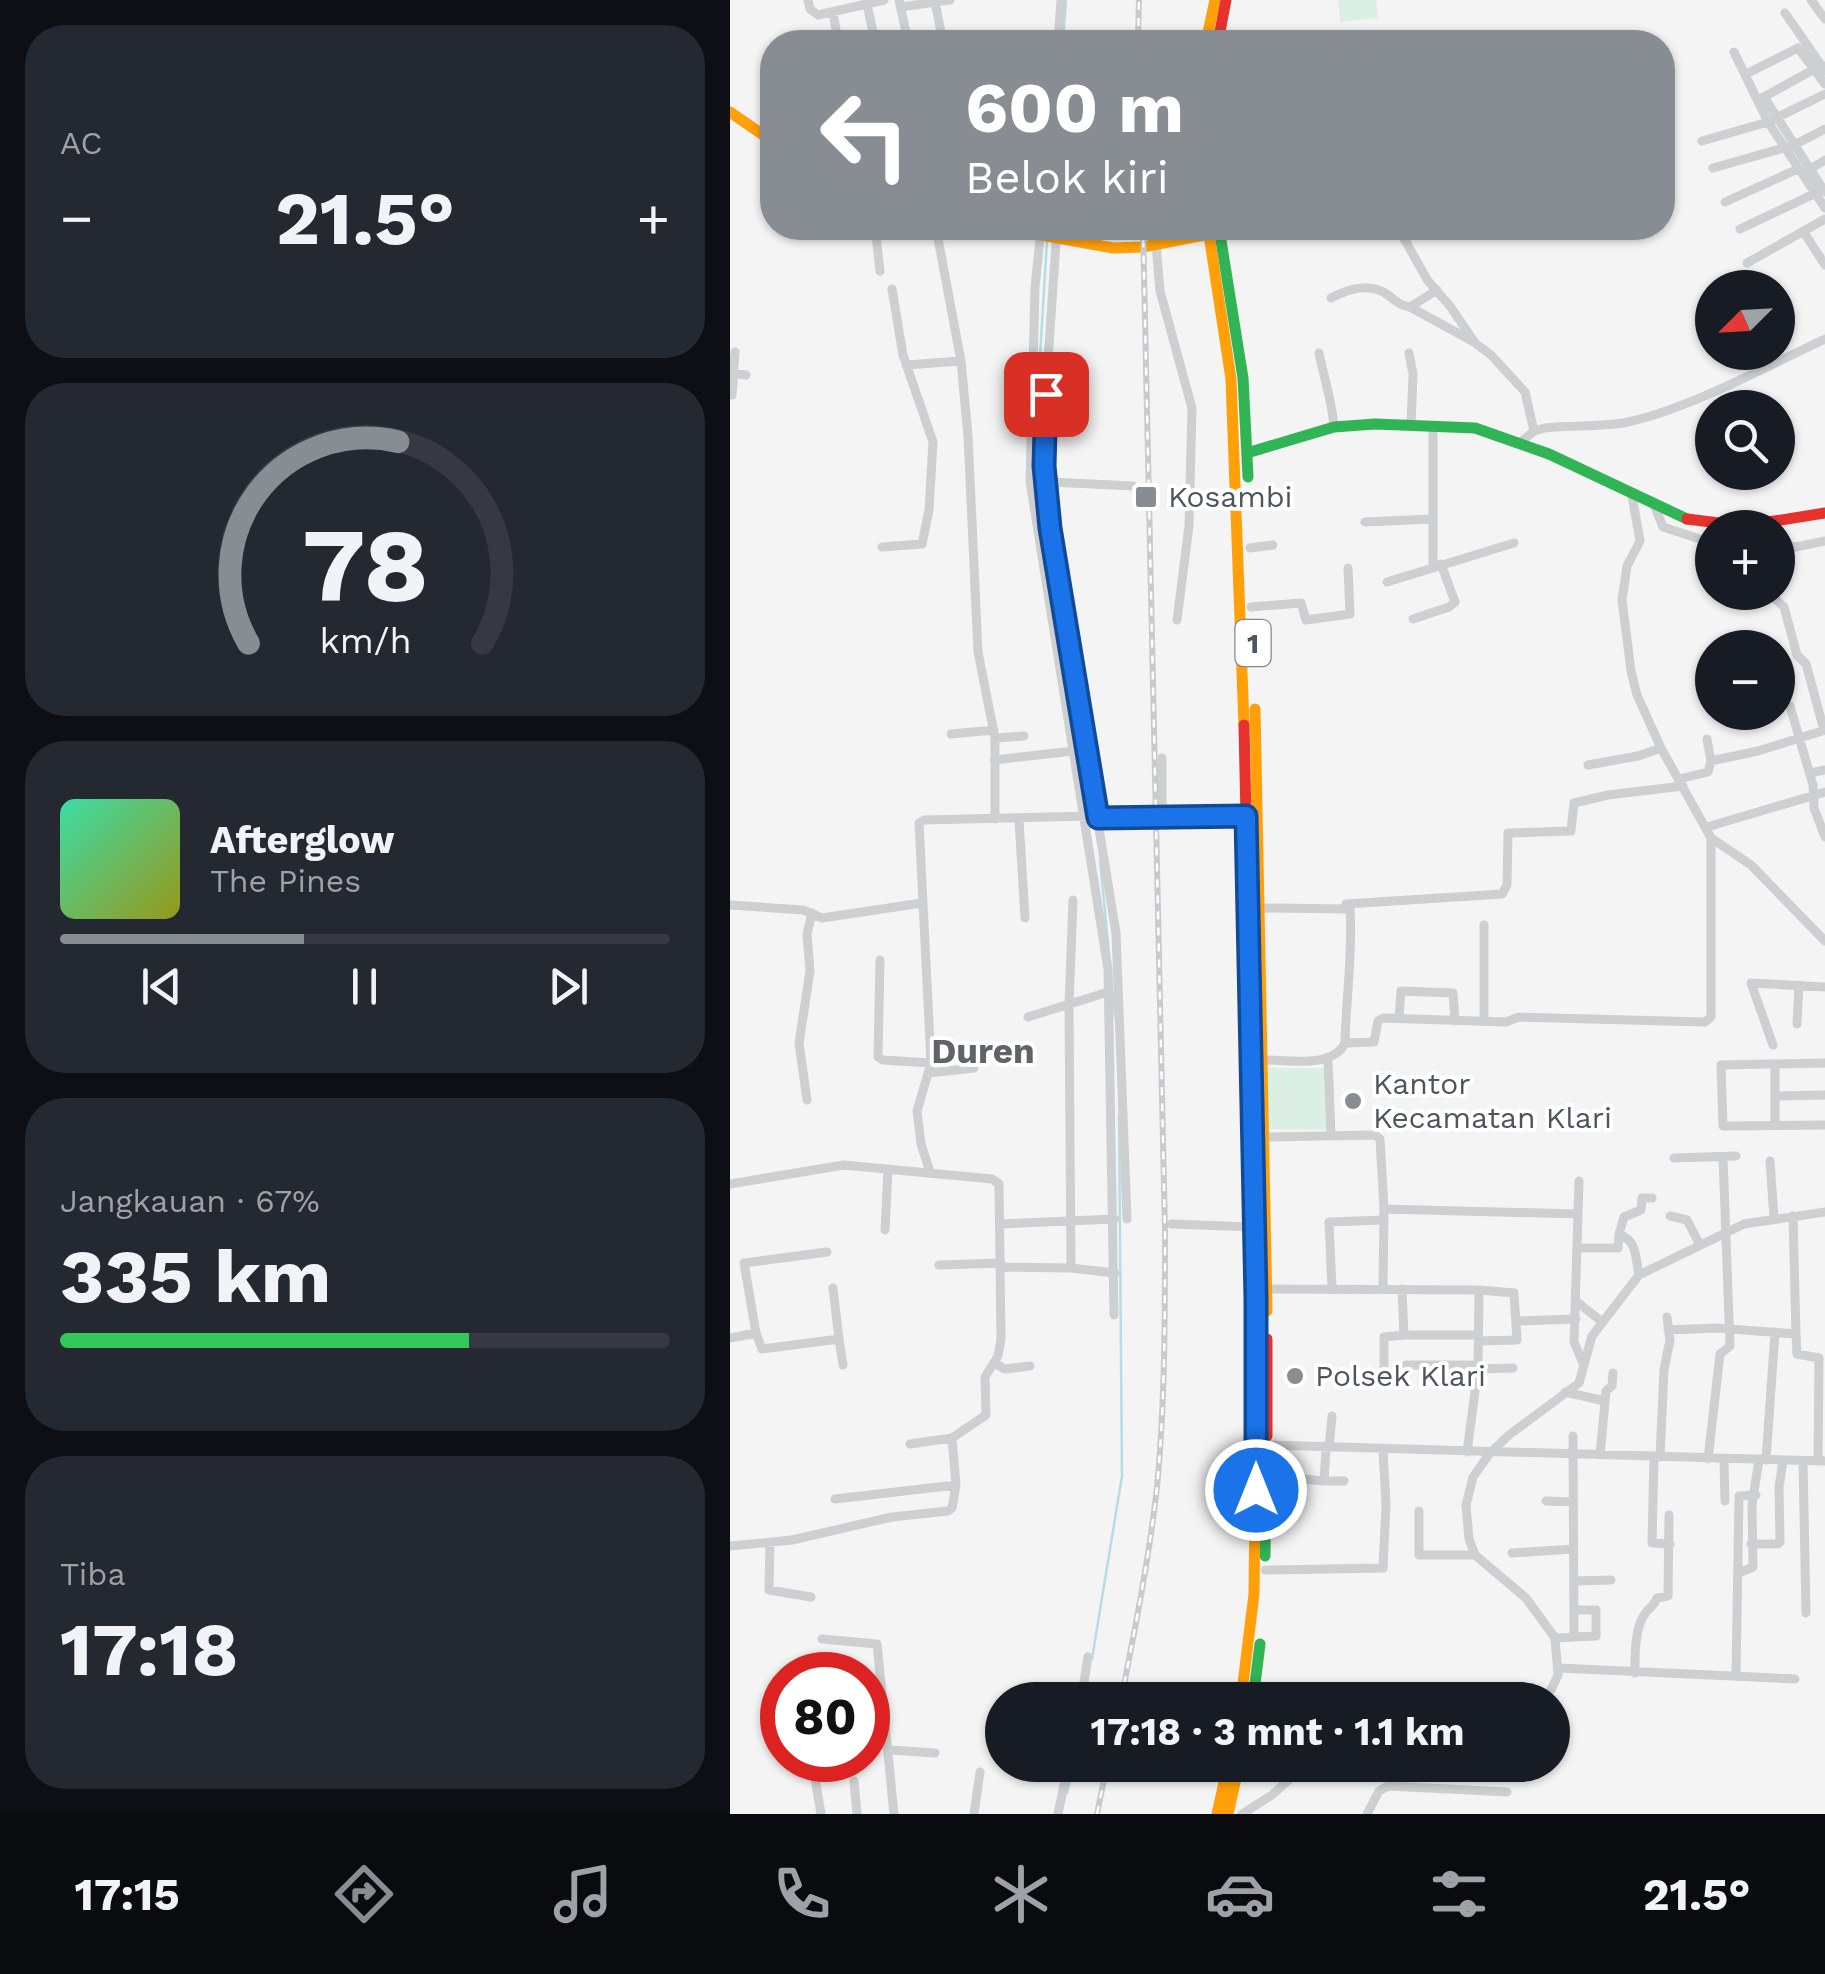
<!DOCTYPE html>
<html lang="id">
<head>
<meta charset="utf-8">
<style>
  :root { --surface:#171b24; --page:#242831; --text:#f1f3f6; --muted:#9ea1a6; --line:#363941; --accent:#878d92 }
  body { margin:0; font-family:"Work Sans",sans-serif; background:var(--page); color:var(--text); height:100vh; display:flex; flex-direction:column; font-size:38px; white-space:nowrap }
  * { box-sizing:border-box; margin:0 }
  p { font-size:32px; color:var(--muted) }
  .icon { flex:none; width:55px; height:55px; fill:none; stroke:currentColor; stroke-width:2; stroke-linecap:round; stroke-linejoin:round }
  .map { position:relative; flex:1; overflow:hidden }
  .sheet { display:flex; flex-direction:column; gap:25px; padding:25px; background:#0d0f14; width:730px }
  .sheet>* { flex:none }
  .guide { position:absolute; left:30px; top:30px; width:915px; height:210px; border-radius:40px; box-shadow:0 2px 8px #0004; background:#878d92; color:#fff; overflow:hidden }
  .needle { width:65px; rotate:246deg }
  .fabs { position:absolute; left:965px; top:270px; display:grid; gap:20px }
  .fabs a { display:grid; place-items:center; width:100px; height:100px; border-radius:50%; background:var(--surface); box-shadow:0 2px 8px #0004; font-size:50px }
  .speed { position:absolute; left:30px; top:1652px; display:flex; gap:20px; font-size:50px; font-weight:700; text-align:center }
  .speed>* { display:grid; place-content:center; width:130px; height:130px; border-radius:50%; background:var(--surface); box-shadow:0 2px 8px #0004; line-height:1 }
  .speed .limit { border:15px solid #d22; background:#fff; color:#111 }
  .pin { position:absolute; display:grid; place-items:center; width:85px; height:85px; color:#fff; margin:-42px; border-radius:20px; box-shadow:0 5px 15px #0006 }
  .me { position:absolute; width:110px; margin:-55px; rotate:0deg; stroke-linejoin:round; filter:drop-shadow(0 0 8px #0008) }
  .turn { display:flex; align-items:center; gap:35px; height:210px; padding:0 40px; font-size:45px }
  .turn .icon { width:130px; height:130px; stroke-width:2.5 }
  .turn b { display:block; font-size:70px; line-height:85px }
  .big { font-size:75px; font-weight:700; line-height:1.1 }
  .sheet .widget { flex:1; display:flex; flex-direction:column; justify-content:center; gap:15px; min-width:0; padding:0 35px; border-radius:40px; background:var(--page) }
  .sheet .dial { align-items:center; gap:0 }
  .dial svg { height:260px; overflow:visible; fill:none; stroke:var(--line); stroke-width:7; stroke-linecap:round; text-anchor:middle }
  .dial text { fill:var(--text); stroke:none }
  .song { display:flex; align-items:center; gap:30px }
  .cover { width:120px; height:120px; border-radius:15px; background:linear-gradient(135deg,hsl(160 70% 55%),hsl(60 70% 35%)) }
  .played { height:10px; border-radius:5px; background:linear-gradient(90deg,var(--accent) 40%,var(--line) 40%) }
  .keys { display:flex; justify-content:space-around; direction:ltr }
  .heat { display:flex; justify-content:space-between; align-items:center; font-size:55px; direction:ltr }
  .charge { height:15px; border-radius:8px; background:linear-gradient(90deg,#34c759 67%,var(--line) 0) }
  .trip { position:absolute; left:255px; top:1682px; width:585px; height:100px; border-radius:50px; background:var(--surface); box-shadow:0 2px 8px #0004; font-weight:700; line-height:100px; text-align:center }
  .tab-bar { display:flex; height:160px; justify-content:space-around; align-items:center; background:#090b0e; color:var(--muted) }
  .tab-bar .icon { width:70px; height:70px }
  .tab-bar .active { color:var(--accent) }
  .tab-bar b { font-size:45px; color:var(--text) }
  main { display:flex; flex:1; min-height:0 }
  .map>svg:first-child { display:block }
</style>
</head>
<body>
<main>
<section class="sheet">
<div class="widget"><p>AC</p>
<div class="heat"><a>−</a><b class="big">21.5°</b><a>+</a></div>
</div>
<div class="widget dial"><svg viewBox="0 0 100 80">
<path d="M14 69A42 42 0 1 1 86 69"/>
<path d="M14 69A42 42 0 0 1 60 7" stroke="#878d92"/>
<text x="50" y="56" font-size="32" font-weight="700">78</text>
<text x="50" y="72" font-size="11">km/h</text>
</svg></div>
<div class="widget">
<div class="song"><i class="cover"></i><div><b>Afterglow</b><p>The Pines</p></div></div>
<div class="played"></div>
<div class="keys"><svg class="icon" aria-label="previous" viewBox="0 0 24 24"><path d="M18 5L8 12l10 7zM5 5v14"/></svg><svg class="icon" aria-label="pause" viewBox="0 0 24 24"><path d="M8 5v14M16 5v14"/></svg><svg class="icon" aria-label="next" viewBox="0 0 24 24"><path d="M6 5l10 7-10 7zM19 5v14"/></svg></div>
</div>
<div class="widget"><p>Jangkauan · 67%</p><b class="big">335 km</b><div class="charge"></div></div>
<div class="widget"><p>Tiba</p><b class="big">17:18</b></div>
</section>
<div class="map">
<svg width="1095" height="1814" viewBox="0 0 1095 1814">
  <rect width="100%" height="100%" fill="#f4f4f4"/>
  <path fill="#dcefe4" d="M 608,0 L 646,0 L 648,18 L 610,22 Z
    M 538,1068 L 597,1068 L 597,1130 L 538,1129 Z"/>
  <g fill="none" stroke-linecap="round" stroke-linejoin="round">
    <path stroke="#b6dce8" stroke-width="2.5" d="M 333,42 L 336,0
      M 305,438 L 317,241
      M 305,446 L 309,478
      M 310,486 L 320,575 L 361,808
      M 370,860 L 385,1017
      M 362,1659 L 392,1476 L 389,1115
      M 337,1793 L 344,1765"/>
    <path stroke="#cecfd1" stroke-width="9" d="M 78,0 L 80,9 L 88,15 L 154,0
      M 169,0 L 178,42
      M 1081,0 L 1095,19
      M 205,2 L 213,42
      M 137,4 L 145,42
      M 171,7 L 220,0
      M 103,12 L 108,42
      M 1055,13 L 1095,71
      M 233,42 L 252,39
      M 328,42 L 331,0
      M 1004,52 L 1038,122 L 1095,208
      M 1016,74 L 1068,48 L 1095,84
      M 1034,97 L 1095,192
      M 1030,99 L 1092,65
      M 972,141 L 1038,122 L 1095,94
      M 983,168 L 1064,145 L 1095,129
      M 1080,169 L 1095,160
      M 995,202 L 1068,169
      M 145,228 L 150,271
      M 206,228 L 231,361 L 238,436 L 248,652 L 265,738 L 265,819
      M 311,228 L 305,288 L 300,481 L 378,969 L 384,1315
      M 327,228 L 313,433 L 320,528 L 386,933 L 397,1219
      M 668,228 L 698,281 L 720,306 L 745,343 L 761,355 L 795,392 L 804,431
      M 1010,229 L 1086,193
      M 1073,231 L 1095,265
      M 426,244 L 430,291 L 462,408 L 459,526 L 447,620
      M 1017,263 L 1095,219
      M 601,298 C 618,289 640,282 658,295 C 666,301 669,305 680,307 L 707,290
      M 680,307 L 742,341
      M 589,353 C 594,379 602,400 604,427
      M 679,353 L 683,374 L 681,425
      M 176,365 L 231,361
      M 0,373 L 16,375
      M 2,395 L 5,352
      M 791,442 L 804,431 L 815,428 C 841,425 867,427 893,423 C 955,411 1037,366 1095,339
      M 300,481 L 403,486
      M 925,507 L 933,527 L 982,543
      M 635,522 L 702,519
      M 1048,545 L 1066,547 L 1095,541
      M 152,547 L 192,544 L 199,510 L 203,442 L 173,355 L 162,289
      M 520,548 L 543,545
      M 703,567 L 703,426
      M 657,582 L 784,543
      M 1038,592 L 1054,607 L 1067,655 L 1076,664 L 1094,730
      M 521,607 L 571,603 L 576,620 L 620,614 L 618,568
      M 683,619 L 719,607 L 725,602 L 711,564
      M 1060,706 L 1083,785 L 1084,808 L 1095,837
      M 221,734 L 264,730
      M 265,738 L 294,736
      M 432,758 L 432,816
      M 264,760 L 343,751
      M 981,761 L 1028,751 L 1095,730
      M 858,765 L 908,756 L 931,748
      M 1080,773 L 1095,770
      M 949,779 L 978,772 L 981,761 L 977,739
      M 289,820 L 295,918
      M 977,827 L 1095,792
      M 981,838 L 1021,865 L 1095,941
      M 616,904 L 772,894 L 777,885 L 778,833 L 841,831 L 844,803 L 878,795 L 953,786
      M 0,905 L 73,910 L 92,918 L 192,903
      M 530,908 L 620,909 C 623,954 616,997 615,1043
      M 754,925 L 754,1021
      M 150,960 L 148,1057 L 153,1060 L 201,1063
      M 298,1017 L 378,992
      M 669,1017 L 671,991 L 723,993 L 725,1021
      M 1067,1024 L 1069,985
      M 1043,1045 L 1021,983 L 1095,987
      M 598,1059 L 601,1136
      M 530,1060 C 555,1059 602,1070 615,1043 L 644,1042 L 648,1021 L 653,1018 L 776,1022 L 789,1017 L 975,1022 L 981,1017 L 981,838 L 931,748 L 907,695 L 901,671 L 892,600 L 897,566 L 910,541 L 902,496
      M 1095,1063 L 991,1065 L 993,1126 L 1095,1125
      M 1045,1065 L 1045,1126
      M 199,1073 L 244,1068
      M 1046,1096 L 1095,1095
      M 77,1100 L 69,1043 L 80,971 L 77,934 L 82,913
      M 535,1137 L 645,1135 L 650,1139 L 654,1209 L 653,1289
      M 944,1158 L 1006,1156
      M 1040,1161 L 1044,1218
      M 200,1172 L 191,1144 L 187,1111 L 201,1063 L 189,823 L 194,820 L 401,815 L 516,816
      M 849,1181 L 844,1342 L 853,1363
      M 0,1184 L 114,1165 L 262,1179 L 269,1184 L 271,1339 L 268,1356 L 255,1377 L 256,1415 L 222,1438 L 180,1444
      M 654,1209 L 848,1214
      M 940,1216 L 957,1220 L 970,1245
      M 271,1224 L 385,1219
      M 441,1224 L 524,1227
      M 155,1230 L 158,1170
      M 889,1234 L 894,1217 L 911,1210 L 912,1198 L 922,1198
      M 848,1248 L 888,1248 L 889,1234 C 908,1242 905,1257 909,1275
      M 209,1265 L 271,1263
      M 273,1267 L 341,1268 L 339,1006 L 343,900
      M 341,1268 L 385,1273
      M 536,1289 L 749,1290 L 784,1293 L 787,1340 L 749,1341
      M 602,1289 L 599,1222 L 654,1220
      M 672,1289 L 674,1335 L 748,1335
      M 847,1302 L 871,1321
      M 786,1321 L 846,1319
      M 938,1330 L 987,1328 L 1066,1334 L 1063,1216
      M 26,1333 L 14,1263 L 97,1252
      M 1066,1334 L 1067,1354 L 1089,1358 L 1088,1461
      M 0,1338 L 26,1333 L 32,1349 L 109,1339 L 103,1288
      M 109,1339 L 113,1365
      M 265,1363 L 274,1369 L 300,1366
      M 676,1365 L 747,1365
      M 748,1369 L 783,1368
      M 654,1378 L 654,1337 L 674,1335
      M 835,1392 L 875,1401
      M 843,1436 L 844,1637
      M 537,1445 L 1095,1461
      M 596,1448 L 594,1481 L 614,1481
      M 599,1448 L 602,1416
      M 737,1452 L 748,1369 L 749,1290
      M 870,1455 L 876,1391 L 882,1386 L 883,1373
      M 924,1457 L 922,1543 L 940,1544
      M 930,1457 L 934,1370 L 940,1340 L 937,1317
      M 978,1459 L 990,1354 L 1000,1346 L 993,1157
      M 994,1460 L 995,1501
      M 1036,1460 L 1045,1332
      M 1073,1461 L 1076,1613
      M 574,1479 L 594,1481
      M 105,1499 L 226,1485
      M 816,1501 L 843,1502
      M 689,1511 L 689,1555 L 745,1555
      M 40,1542 L 39,1590 L 81,1597
      M 1021,1544 L 1048,1544 L 1050,1542 L 1049,1487 L 1053,1461
      M 0,1546 L 62,1540 L 162,1517 L 218,1511 L 222,1508 L 226,1485 L 222,1438
      M 782,1553 L 844,1549
      M 535,1570 L 653,1568 L 656,1505 L 653,1450
      M 1009,1573 L 1023,1567 L 1022,1504 L 1029,1460
      M 846,1581 L 881,1580
      M 825,1638 L 866,1636 L 866,1610 L 845,1610
      M 92,1639 L 147,1644 L 164,1814
      M 829,1668 L 1065,1679
      M 905,1673 C 905,1655 904,1626 917,1611 C 921,1607 925,1604 927,1598 L 938,1596 L 939,1515
      M 1006,1676 L 1009,1496 L 1026,1495
      M 524,1697 L 573,1698
      M 351,1700 L 358,1657
      M 810,1700 L 821,1690 L 828,1675 L 825,1638 L 796,1598 L 745,1555 L 739,1539 L 736,1505 L 743,1477 L 760,1453 L 779,1435 L 849,1383 L 862,1336 L 909,1275 L 1014,1224 L 1095,1212
      M 160,1750 L 205,1753
      M 82,1760 L 91,1814
      M 755,1765 L 755,1777
      M 124,1781 L 127,1814
      M 244,1814 L 250,1772
      M 328,1814 L 338,1765
      M 512,1814 L 542,1795 L 575,1765
      M 637,1814 L 649,1791 L 658,1786 L 777,1792"/>
    <path stroke="#30b455" stroke-width="11" d="M 489,228 L 513,378 L 518,477
      M 517,453 L 604,427 L 645,424 L 745,428 L 819,454 L 957,519
      M 535,1556 L 536,1489
      M 523,1700 L 530,1644"/>
    <path stroke="#ff9f0a" stroke-width="11" d="M 476,42 L 485,0
      M 0,112 L 42,141
      M 272,228 L 383,248 L 413,247 L 479,234
      M 478,228 L 501,379 L 514,725
      M 525,709 L 537,1311
      M 511,1700 L 524,1594 L 527,1340 L 524,1185
      M 487,1814 L 498,1765
      M 498,1814 L 509,1765"/>
    <path stroke="#e5322d" stroke-width="11" d="M 488,42 L 496,0
      M 957,519 L 1013,526 L 1095,513
      M 514,725 L 524,1185
      M 537,1339 L 537,1436"/>
    <defs>
      <path id="rail" d="M 408,42 L 409,0
        M 391,1700 C 405,1629 419,1559 427,1487 C 435,1403 435,1317 435,1232 L 413,228
        M 367,1814 L 377,1765"/>
    </defs>
    <use href="#rail" stroke="#c9cacb" stroke-width="6"/>
    <use href="#rail" stroke="#fff" stroke-width="2.5" stroke-dasharray="8" stroke-linecap="butt"/>
  </g>
  <g fill="none" stroke-linecap="round" stroke-linejoin="round">
    <defs>
      <path id="route" d="M 316,394 L 314,466 L 320,528 L 368,818 L 516,816 L 526,1298 L 526,1490"/>
    </defs>
    <use href="#route" stroke="#114b97" stroke-width="25"/>
    <use href="#route" stroke="#1a73e8" stroke-width="18"/>
  </g>
  <g fill="#878d92" stroke="#fff" stroke-width="4">
    <rect x="404" y="485" width="24" height="24" rx="5"/>
    <circle cx="623" cy="1101" r="10"/>
    <circle cx="565" cy="1376" r="10"/>
  </g>
  <g text-anchor="middle" stroke-width="8" stroke-linejoin="round" paint-order="stroke">
    <rect fill="#fff" stroke="#82888e" stroke-width="2.5" x="505.5" y="620" width="35" height="46" rx="8"/>
    <g font-size="28" font-weight="bold" fill="#4d555e">
      <text x="523" y="653">1</text>
    </g>
    <g font-size="30" fill="#4d555e" stroke="#fff" text-anchor="start">
      <text x="438" y="507">Kosambi</text>
      <text x="643" y="1094">Kantor<tspan x="643" dy="34">Kecamatan Klari</tspan></text>
      <text x="585" y="1386">Polsek Klari</text>
    </g>
    <g font-size="35" font-weight="bold" fill="#606367" stroke="#fff">
      <text x="253" y="1063">Duren</text>
    </g>
  </g>
</svg>
<div class="fabs">
<a><svg class="needle" viewBox="-14 -14 28 28"><path d="M0-13l5 13h-10z" fill="#e53935"/><path d="M0 13l5-13h-10z" fill="#9ea1a6"/></svg></a>
<a><svg class="icon" aria-label="search" viewBox="0 0 24 24"><circle cx="10" cy="10" r="6"/><path d="M15 15l6 6"/></svg></a>
<a>+</a>
<a>−</a>
</div>
<div class="speed"><div class="limit">80</div></div>
<div class="pin" style="left:316px;top:394px;background:#d93025"><svg class="icon" aria-label="arrive" viewBox="0 0 24 24"><path d="M6 21V4h12l-3 4 3 4H6"/></svg></div>
<svg class="me" style="left:526px;top:1490px" viewBox="-20 -20 40 40"><circle r="17" fill="#1a73e8" stroke="#fff" stroke-width="3"/><path d="M0-11L8 9 0 5-8 9z" fill="#fff"/></svg>
<div class="trip">17:18 · 3 mnt · 1.1 km</div>
<div class="guide">
<div class="turn"><svg class="icon" aria-label="left" viewBox="0 0 24 24"><path d="M17 20v-9H6M10 6l-5 5 5 5"/></svg><div><b>600 m</b>Belok kiri</div></div>
</div>
</div>
</main>
<nav class="tab-bar">
<b>17:15</b>
<svg class="icon active" aria-label="directions" viewBox="0 0 24 24"><path d="M12 3l9 9-9 9-9-9zM9 14v-3h6M13 9l2 2-2 2"/></svg>
<svg class="icon" aria-label="music" viewBox="0 0 24 24"><path d="M9 18V5l10-2v13"/><circle cx="6" cy="18" r="3"/><circle cx="16" cy="16" r="3"/></svg>
<svg class="icon" aria-label="phone" viewBox="0 0 24 24"><path d="M5 4h4l2 5-3 2q2 4 5 5l2-3 5 2v4C11 20 4 13 5 4z"/></svg>
<svg class="icon" aria-label="climate" viewBox="0 0 24 24"><path d="M12 3v18M4 7l16 10M4 17L20 7"/></svg>
<svg class="icon" aria-label="car" viewBox="0 0 24 24"><path d="M5 17H2v-5l4-1 3-4h7l3 4 3 1v5h-3M9 17h6M6 11h13"/><circle cx="7" cy="17" r="2"/><circle cx="17" cy="17" r="2"/></svg>
<svg class="icon" aria-label="filters" viewBox="0 0 24 24"><path d="M4 7h16M4 17h16"/><circle cx="9" cy="7" r="2"/><circle cx="15" cy="17" r="2"/></svg>
<b>21.5°</b>
</nav>
</body>
</html>
